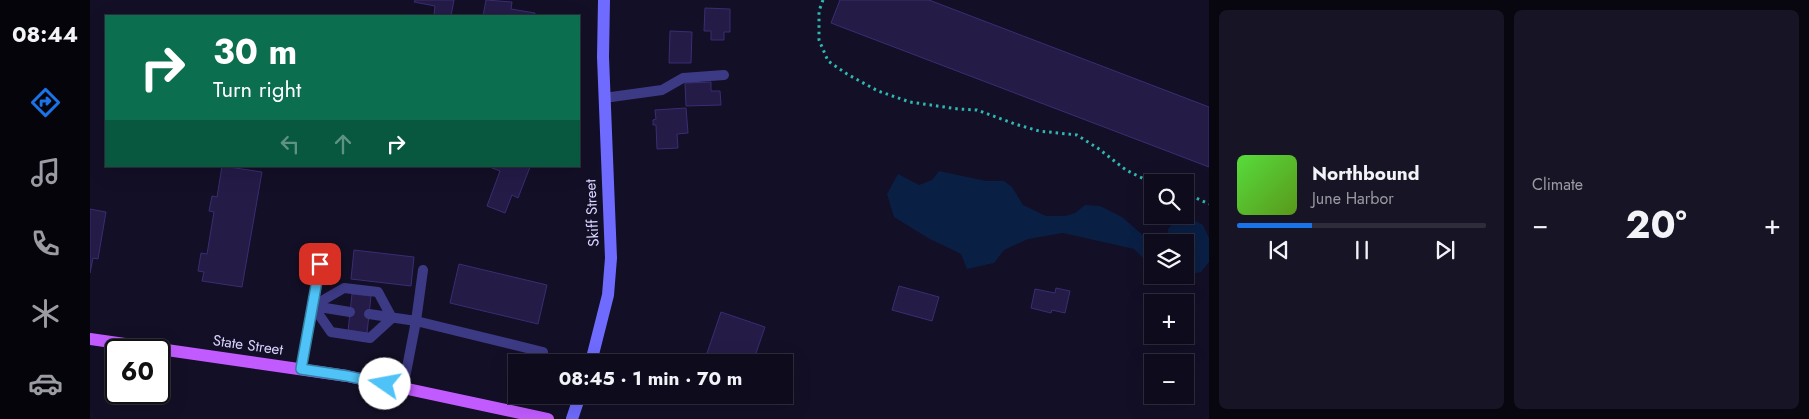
<!DOCTYPE html>
<html lang="en">
<head>
<meta charset="utf-8">
<style>
  :root { --surface:#0e0b1c; --page:#171425; --text:#f1f3f6; --muted:#9b9ba3; --line:#2e2b3b; --accent:#1a73e8 }
  body { margin:0; font-family:Jost,sans-serif; background:var(--page); color:var(--text); height:100vh; display:flex; flex-direction:column; font-size:19px; white-space:nowrap }
  * { box-sizing:border-box; margin:0 }
  p { font-size:16px; color:var(--muted) }
  .icon { flex:none; width:28px; height:28px; fill:none; stroke:currentColor; stroke-width:2; stroke-linecap:round; stroke-linejoin:round }
  .map { position:relative; flex:1; overflow:hidden }
  .side { display:flex; flex-direction:column; gap:10px; padding:10px; background:#08060f; width:600px }
  .side>* { flex:none }
  .guide { position:absolute; left:15px; top:15px; width:475px; height:152px; border-radius:0px; box-shadow:0 5px 20px #0002,0 0 0 1px var(--line); background:#0b6e4f; color:#fff; overflow:hidden }
  .fabs { position:absolute; left:1054px; top:174px; display:grid; gap:10px }
  .fabs a { display:grid; place-items:center; width:50px; height:50px; border-radius:0px; background:var(--surface); box-shadow:0 5px 20px #0002,0 0 0 1px var(--line); font-size:25px }
  .speed { position:absolute; left:15px; top:339px; display:flex; gap:10px; font-size:25px; font-weight:700; text-align:center }
  .speed>* { display:grid; place-content:center; width:65px; height:65px; border-radius:50%; background:var(--surface); box-shadow:0 5px 20px #0002,0 0 0 1px var(--line); line-height:1 }
  .speed .limit { border:2px solid #111; border-radius:8px; background:#fff; color:#111 }
  .pin { position:absolute; display:grid; place-items:center; width:42px; height:42px; color:#fff; margin:-21px; border-radius:10px; box-shadow:0 2px 8px #0006 }
  .me { position:absolute; width:55px; margin:-28px; rotate:282deg; stroke-linejoin:round; filter:drop-shadow(0 0 4px #0008) }
  .turn { display:flex; align-items:center; gap:18px; height:105px; padding:0 25px; font-size:22px }
  .turn .icon { width:65px; height:65px; stroke-width:2.5 }
  .turn b { display:block; font-size:35px; line-height:42px }
  .lanes { display:flex; align-items:center; height:48px; padding:0 25px; background:#0003; justify-content:center; gap:25px; direction:ltr }
  .lanes .off { opacity:.35 }
  .big { font-size:38px; font-weight:700; line-height:1.1 }
  .side .tile { flex:1; display:flex; flex-direction:column; justify-content:center; gap:8px; min-width:0; padding:0 18px; border-radius:8px; background:var(--page) }
  .song { display:flex; align-items:center; gap:15px }
  .cover { width:60px; height:60px; border-radius:8px; background:linear-gradient(135deg,hsl(110 70% 55%),hsl(90 70% 35%)) }
  .played { height:5px; border-radius:2px; background:linear-gradient(90deg,var(--accent) 30%,var(--line) 30%) }
  .keys { display:flex; justify-content:space-around; direction:ltr }
  .heat { display:flex; justify-content:space-between; align-items:center; font-size:28px; direction:ltr }
  .side .tiles { flex:1; display:grid; gap:10px; grid-template-columns:repeat(2,1fr) }
  .trip { position:absolute; left:418px; top:354px; width:285px; height:50px; border-radius:0px; background:var(--surface); box-shadow:0 5px 20px #0002,0 0 0 1px var(--line); font-weight:700; line-height:50px; text-align:center }
  main { display:flex; flex:1; min-height:0 }
  .tab-bar { display:flex; flex-direction:column; width:90px; justify-content:space-around; align-items:center; background:#06040b; color:var(--muted) }
  .tab-bar .icon { width:35px; height:35px }
  .tab-bar .active { color:var(--accent) }
  .tab-bar b { font-size:22px; color:var(--text) }
  .map>svg:first-child { display:block }
</style>
</head>
<body>
<main>
<nav class="tab-bar">
<b>08:44</b>
<svg class="icon active" aria-label="directions" viewBox="0 0 24 24"><path d="M12 3l9 9-9 9-9-9zM9 14v-3h6M13 9l2 2-2 2"/></svg>
<svg class="icon" aria-label="music" viewBox="0 0 24 24"><path d="M9 18V5l10-2v13"/><circle cx="6" cy="18" r="3"/><circle cx="16" cy="16" r="3"/></svg>
<svg class="icon" aria-label="phone" viewBox="0 0 24 24"><path d="M5 4h4l2 5-3 2q2 4 5 5l2-3 5 2v4C11 20 4 13 5 4z"/></svg>
<svg class="icon" aria-label="climate" viewBox="0 0 24 24"><path d="M12 3v18M4 7l16 10M4 17L20 7"/></svg>
<svg class="icon" aria-label="car" viewBox="0 0 24 24"><path d="M5 17H2v-5l4-1 3-4h7l3 4 3 1v5h-3M9 17h6M6 11h13"/><circle cx="7" cy="17" r="2"/><circle cx="17" cy="17" r="2"/></svg>
</nav>
<div class="map">
<svg width="1119" height="419" viewBox="0 0 1119 419">
  <rect width="100%" height="100%" fill="#130f26"/>
  <path fill="#0a1f44" d="M 849,171 L 896,181 L 914,181 L 922,187 L 933,205 L 956,216 L 975,216 L 985,213 L 995,205 L 1010,206 L 1032,217 L 1062,243 L 1062,260 L 1056,261 L 1044,249 L 973,233 L 938,239 L 914,250 L 904,263 L 877,269 L 871,254 L 838,238 L 804,217 L 797,194 L 808,174 L 829,185 L 842,180 Z
    M 1087,218 L 1100,218 L 1113,225 L 1119,238 L 1119,262 L 1111,272 L 1092,276 L 1091,275 L 1095,275 L 1095,242 L 1079,242 L 1078,229 Z"/>
  <path fill="#241b47" stroke="#3b2d73" d="M 325,0 L 364,0 L 361,16 L 344,15 L 345,6 L 324,2 Z
    M 396,0 L 422,2 L 421,9 L 445,13 L 445,16 L 393,16 Z
    M 750,0 L 839,0 L 1119,107 L 1119,167 L 741,23 Z
    M 615,8 L 640,9 L 640,32 L 634,32 L 634,40 L 621,40 L 621,31 L 614,31 Z
    M 580,31 L 602,32 L 601,63 L 579,63 Z
    M 621,82 L 621,91 L 630,91 L 631,105 L 596,106 L 595,83 Z
    M 596,108 L 598,133 L 587,134 L 588,148 L 567,149 L 566,125 L 563,125 L 563,120 L 566,119 L 565,110 Z
    M 132,166 L 172,172 L 152,287 L 112,281 L 114,272 L 108,271 L 111,253 L 117,254 L 124,212 L 119,211 L 122,196 L 127,197 Z
    M 397,166 L 440,167 L 428,198 L 422,195 L 415,213 L 397,206 L 410,171 Z
    M 0,209 L 16,212 L 8,259 L 3,258 L 0,273 Z
    M 264,250 L 324,257 L 321,286 L 261,279 Z
    M 369,264 L 457,285 L 448,324 L 360,303 Z
    M 809,286 L 849,297 L 842,321 L 802,310 Z
    M 966,288 L 980,291 L 975,313 L 962,310 L 961,313 L 941,308 L 945,289 L 965,293 Z
    M 262,294 L 281,296 L 277,333 L 258,331 Z
    M 631,312 L 675,327 L 663,362 L 614,362 Z"/>
  <g fill="none" stroke-linecap="round" stroke-linejoin="round">
    <path stroke="#2fb8b0" stroke-width="3" stroke-dasharray="2.5 4" stroke-linecap="butt" d="M 733,0 L 729,11 L 729,40 L 738,61 L 757,74 L 788,91 L 820,102 L 868,109 L 887,110 L 925,124 L 949,131 L 987,135 L 1009,149 L 1036,170 L 1062,183
      M 1095,193 L 1119,204"/>
    <path stroke="#3d3a85" stroke-width="10" d="M 514,98 L 572,90 L 593,78 L 634,75
      M 254,288 L 288,292 L 302,318 L 280,338 L 241,332 L 223,306 Z
      M 223,306 L 231,264
      M 279,314 L 326,321 L 333,270
      M 211,369 L 223,306 L 260,312
      M 313,388 L 326,321 L 453,352"/>
    <path stroke="#6f6bff" stroke-width="12" d="M 501,362 L 518,295 L 521,258 L 513,57 L 514,0
      M 482,419 L 490,395"/>
    <path stroke="#c25bff" stroke-width="12" d="M 0,339 L 257,376 L 458,419"/>
  </g>
  <g fill="none" stroke-linecap="round" stroke-linejoin="round">
    <defs>
      <path id="route" d="M 230,264 L 211,369 L 257,376 L 295,384"/>
    </defs>
    <use href="#route" stroke="#337fa1" stroke-width="12"/>
    <use href="#route" stroke="#4fc3f7" stroke-width="9"/>
  </g>
  <g text-anchor="middle" stroke-width="5" stroke-linejoin="round" paint-order="stroke">
    <g font-size="15" fill="#d9d4ff" stroke="#130f26">
      <text transform="translate(502 213) rotate(-93)" y="5">Skiff Street</text>
      <text transform="translate(158 345) rotate(8)" y="5">State Street</text>
    </g>
  </g>
</svg>
<div class="fabs">
<a><svg class="icon" aria-label="search" viewBox="0 0 24 24"><circle cx="10" cy="10" r="6"/><path d="M15 15l6 6"/></svg></a>
<a><svg class="icon" aria-label="layers" viewBox="0 0 24 24"><path d="M12 4l9 5-9 5-9-5zM3 14l9 5 9-5"/></svg></a>
<a>+</a>
<a>−</a>
</div>
<div class="speed"><div class="limit">60</div></div>
<div class="pin" style="left:230px;top:264px;background:#d93025"><svg class="icon" aria-label="arrive" viewBox="0 0 24 24"><path d="M6 21V4h12l-3 4 3 4H6"/></svg></div>
<svg class="me" style="left:295px;top:384px" viewBox="-20 -20 40 40"><circle r="19" fill="#fff"/><path d="M0-13L10 11 0 6-10 11z" fill="#4fc3f7"/></svg>
<div class="trip">08:45 · 1 min · 70 m</div>
<div class="guide">
<div class="turn"><svg class="icon" aria-label="right" viewBox="0 0 24 24"><path d="M7 20v-9h11M14 6l5 5-5 5"/></svg><div><b>30 m</b>Turn right</div></div>
<div class="lanes"><svg class="icon off" aria-label="left" viewBox="0 0 24 24"><path d="M17 20v-9H6M10 6l-5 5 5 5"/></svg><svg class="icon off" aria-label="ahead" viewBox="0 0 24 24"><path d="M12 20V5M6 11l6-6 6 6"/></svg><svg class="icon" aria-label="right" viewBox="0 0 24 24"><path d="M7 20v-9h11M14 6l5 5-5 5"/></svg></div>
</div>
</div>
<section class="side">
<div class="tiles">
<div class="tile">
<div class="song"><i class="cover"></i><div><b>Northbound</b><p>June Harbor</p></div></div>
<div class="played"></div>
<div class="keys"><svg class="icon" aria-label="previous" viewBox="0 0 24 24"><path d="M18 5L8 12l10 7zM5 5v14"/></svg><svg class="icon" aria-label="pause" viewBox="0 0 24 24"><path d="M8 5v14M16 5v14"/></svg><svg class="icon" aria-label="next" viewBox="0 0 24 24"><path d="M6 5l10 7-10 7zM19 5v14"/></svg></div>
</div>
<div class="tile"><p>Climate</p>
<div class="heat"><a>−</a><b class="big">20°</b><a>+</a></div>
</div>
</div>
</section>
</main>
</body>
</html>
